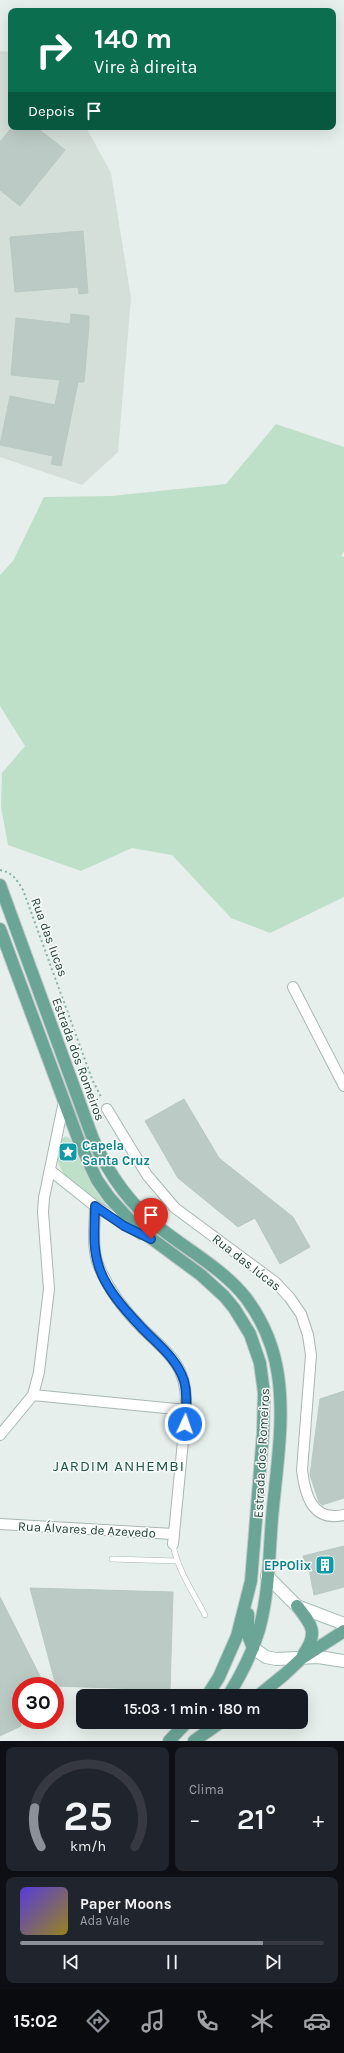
<!DOCTYPE html>
<html lang="pt">
<head>
<meta charset="utf-8">
<style>
  :root { --surface:#171b24; --page:#20242c; --text:#f1f3f6; --muted:#9ea1a6; --line:#363941; --accent:#8c9099 }
  body { margin:0; font-family:Karla,sans-serif; background:var(--page); color:var(--text); height:100vh; display:flex; flex-direction:column; font-size:15px; white-space:nowrap }
  * { box-sizing:border-box; margin:0 }
  p { font-size:13px; color:var(--muted) }
  .icon { flex:none; width:22px; height:22px; fill:none; stroke:currentColor; stroke-width:2; stroke-linecap:round; stroke-linejoin:round }
  .map { position:relative; height:1741px; overflow:hidden }
  .panel { display:flex; flex-direction:column; gap:6px; padding:6px; background:#0d0f14; flex:1 }
  .panel>* { flex:none }
  .guide { position:absolute; left:8px; top:8px; width:328px; height:122px; border-radius:8px; box-shadow:0 4px 16px #0002; background:#0b6e4f; color:#fff; overflow:hidden }
  .speed { position:absolute; left:12px; top:1677px; display:flex; gap:8px; font-size:20px; font-weight:700; text-align:center }
  .speed>* { display:grid; place-content:center; width:52px; height:52px; border-radius:50%; background:var(--surface); box-shadow:0 4px 16px #0002; line-height:1 }
  .speed .limit { border:6px solid #d22; background:#fff; color:#111 }
  .pin { position:absolute; display:grid; place-items:center; width:34px; height:34px; color:#fff; margin:-41px -17px; border-radius:50% 50% 50% 0; rotate:-45deg; box-shadow:0 0 4px #0007 }
  .pin .icon { rotate:45deg }
  .me { position:absolute; width:44px; margin:-22px; rotate:3deg; stroke-linejoin:round; filter:drop-shadow(0 0 3px #0008) }
  .turn { display:flex; align-items:center; gap:14px; height:84px; padding:0 20px; font-size:18px }
  .turn .icon { width:52px; height:52px; stroke-width:2.5 }
  .turn b { display:block; font-size:28px; line-height:34px }
  .then { display:flex; align-items:center; height:38px; padding:0 20px; background:#0003; gap:8px; font-size:15px }
  .big { font-size:30px; font-weight:600; line-height:1.1 }
  .panel .widget { flex:1; display:flex; flex-direction:column; justify-content:center; gap:6px; min-width:0; padding:0 14px; border-radius:8px; background:var(--page) }
  .panel .dial { align-items:center; gap:0 }
  .dial svg { height:104px; overflow:visible; fill:none; stroke:var(--line); stroke-width:7; stroke-linecap:round; text-anchor:middle }
  .dial text { fill:var(--text); stroke:none }
  .song { display:flex; align-items:center; gap:12px }
  .cover { width:48px; height:48px; border-radius:6px; background:linear-gradient(135deg,hsl(250 70% 55%),hsl(50 70% 35%)) }
  .played { height:4px; border-radius:2px; background:linear-gradient(90deg,var(--accent) 80%,var(--line) 80%) }
  .keys { display:flex; justify-content:space-around; direction:ltr }
  .heat { display:flex; justify-content:space-between; align-items:center; font-size:22px; direction:ltr }
  .panel .tiles { flex:1; display:grid; gap:6px; grid-template-columns:1fr 1fr }
  .widget:last-child { grid-column:span 2 }
  .trip { position:absolute; left:76px; top:1689px; width:232px; height:40px; border-radius:8px; background:var(--surface); box-shadow:0 4px 16px #0002; font-weight:600; line-height:40px; text-align:center }
  .menu { display:flex; height:64px; justify-content:space-around; align-items:center; background:#090b0e; color:var(--muted) }
  .menu .icon { width:28px; height:28px }
  .menu .selected { color:var(--accent) }
  .menu b { font-size:18px; color:var(--text) }
  .map>svg:first-child { display:block }
</style>
</head>
<body>
<div class="map">
<svg width="344" height="1741" viewBox="0 0 344 1741">
  <rect width="100%" height="100%" fill="#e6efeb"/>
  <path fill="#d4dfda" d="M 0,51 L 11,52 L 11,127 L 86,127 L 111,173 L 131,298 L 118,452 L 82,485 L 0,457 Z"/>
  <path fill="#bfe0c8" d="M 276,424 L 344,447 L 344,551 L 341,556 L 344,557 L 344,897 L 270,933 L 231,918 L 172,855 L 132,848 L 81,871 L 8,845 L 1,807 L 2,773 L 25,746 L 0,706 L 0,575 L 13,561 L 44,497 L 111,496 L 226,484 Z
    M 66,1136 L 70,1139 L 91,1184 L 114,1216 C 99,1204 61,1181 58,1161 C 58,1154 61,1146 62,1139 Z"/>
  <path fill="#bbcac4" stroke="#b8c9c2" d="M 12,127 L 36,127 L 65,150 L 20,206 L 0,190 L 0,142 Z
    M 83,231 L 88,293 L 79,294 L 78,287 L 15,292 L 10,237 Z
    M 71,314 L 89,316 L 89,326 L 84,382 L 78,382 L 61,466 L 51,464 L 53,456 L 0,445 L 10,396 L 55,405 L 60,380 L 11,375 L 16,318 L 70,324 Z
    M 184,1099 L 219,1158 L 293,1217 L 310,1247 L 280,1264 L 255,1218 L 238,1227 L 178,1178 L 145,1121 Z
    M 344,1391 L 344,1498 L 322,1505 L 319,1502 L 310,1475 L 320,1399 Z
    M 344,1546 L 344,1587 L 314,1595 L 310,1574 L 303,1556 Z
    M 30,1588 L 173,1592 L 170,1690 L 56,1686 Z
    M 0,1597 L 45,1686 L 21,1686 L 21,1726 L 0,1736 Z"/>
  <g fill="none" stroke-linecap="round" stroke-linejoin="round">
    <defs>
      <path id="lane" d="M 173,1544 C 177,1569 193,1592 205,1615
        M 112,1559 L 177,1561"/>
      <path id="street" d="M 293,987 L 344,1086
        M 107,1109 L 147,1175 L 175,1208 L 275,1282 L 290,1298 L 301,1314 L 308,1335 L 311,1355 L 302,1470 C 305,1495 312,1522 344,1515
        M 51,1171 L 95,1206 L 141,1234
        M 95,1206 C 95,1227 91,1250 100,1269 C 109,1290 126,1312 142,1328 C 155,1341 172,1354 180,1371 C 186,1384 186,1396 186,1410 L 173,1544
        M 33,1395 L 186,1410
        M 0,1435 L 33,1395 L 39,1372 L 49,1289 L 43,1212 L 44,1198 L 64,1101
        M 0,1524 L 173,1534"/>
      <path id="secondary" d="M 267,1576 L 297,1606 L 344,1624
        M 253,1648 L 266,1657 L 276,1659 L 318,1657 L 344,1661"/>
      <path id="primary" d="M 0,885 L 93,1139 C 109,1175 129,1204 160,1228 C 189,1251 223,1269 246,1298 C 263,1321 274,1347 278,1375 C 285,1421 276,1472 272,1518 C 269,1555 269,1594 259,1630 C 252,1654 241,1675 228,1696
        M 0,929 L 80,1144 L 97,1180 L 109,1197 L 136,1227 L 201,1275 L 224,1296 L 234,1308 L 250,1334 L 260,1363 L 264,1393 L 263,1433 L 251,1581 L 237,1636 L 219,1677 L 207,1696
        M 297,1606 C 312,1625 319,1633 303,1655
        M 248,1614 L 248,1635 L 253,1648
        M 258,1696 L 285,1674 L 302,1658 L 344,1631
        M 169,1741 L 187,1722
        M 194,1741 L 221,1722"/>
    </defs>
    <use href="#lane" stroke="#a8b8b2" stroke-width="6"/>
    <use href="#street" stroke="#a8b8b2" stroke-width="12"/>
    <use href="#secondary" stroke="#a4bbb3" stroke-width="14"/>
    <use href="#primary" stroke="#c2cac8" stroke-width="14"/>
    <path stroke="#86b3a5" stroke-width="2" stroke-dasharray="2 3" stroke-linecap="butt" d="M 0,870 C 12,872 17,880 23,890 L 92,1079 L 102,1099"/>
    <use href="#lane" stroke="#fff" stroke-width="5"/>
    <use href="#street" stroke="#fff" stroke-width="10"/>
    <use href="#secondary" stroke="#fff" stroke-width="12"/>
    <use href="#primary" stroke="#6aa596" stroke-width="12"/>
  </g>
  <g fill="none" stroke-linecap="round" stroke-linejoin="round">
    <defs>
      <path id="route" d="M 151,1239 L 124,1226 L 95,1206 C 95,1226 92,1247 99,1267 C 106,1289 125,1310 141,1327 C 157,1344 177,1358 184,1381 C 188,1395 186,1410 185,1424"/>
    </defs>
    <use href="#route" stroke="#114b97" stroke-width="10"/>
    <use href="#route" stroke="#1a73e8" stroke-width="7"/>
  </g>
  <defs>
    <symbol id="sight-square" viewBox="-11 -11 22 22"><rect x="-9" y="-9" width="18" height="18" rx="4" fill="#0f9aa8" stroke="#f7fbf9"/><path d="M0-6L1.8-2.2L6-1.7L2.9 1.2L3.7 5.4L0 3.3L-3.7 5.4L-2.9 1.2L-6-1.7L-1.8-2.2Z" fill="#fff"/></symbol>
    <symbol id="building-square" viewBox="-11 -11 22 22"><rect x="-9" y="-9" width="18" height="18" rx="4" fill="#0f9aa8" stroke="#f7fbf9"/><path d="M-4-6H4V6H1V3H-1V6H-4ZM-2.5-4.3h1.7v1.8h-1.7ZM.8-4.3h1.7v1.8H.8ZM-2.5-1h1.7V.8h-1.7ZM.8-1h1.7V.8H.8Z" fill="#fff"/></symbol>
  </defs>
  <g fill-rule="evenodd">
    <use href="#sight-square" x="57" y="1141" width="22" height="22"/>
    <use href="#building-square" x="314" y="1554" width="22" height="22"/>
  </g>
  <g text-anchor="middle" stroke-width="3" stroke-linejoin="round" paint-order="stroke">
    <g font-size="13" fill="#24423a" stroke="#f7fbf9">
      <text transform="translate(50 937) rotate(70)" y="5">Rua das Iucas</text>
      <text transform="translate(79 1059) rotate(70)" y="5">Estrada dos Romeiros</text>
      <text transform="translate(247 1262) rotate(38)" y="5">Rua das Iúcas</text>
      <text transform="translate(261 1453) rotate(-87)" y="5">Estrada dos Romeiros</text>
      <text transform="translate(87 1529) rotate(3)" y="5">Rua Álvares de Azevedo</text>
    </g>
    <g font-size="13" font-weight="bold" fill="#0d838f" stroke="#f7fbf9" text-anchor="start">
      <text x="82" y="1150">Capela<tspan x="82" dy="15">Santa Cruz</tspan></text>
      <text x="311" y="1570" text-anchor="end">EPPOlix</text>
    </g>
    <g font-size="15" letter-spacing="1" fill="#1f5548" stroke="#f7fbf9">
      <text x="119" y="1471">JARDIM ANHEMBI</text>
    </g>
  </g>
</svg>
<div class="speed"><div class="limit">30</div></div>
<div class="pin" style="left:151px;top:1239px;background:#d93025"><svg class="icon" aria-label="arrive" viewBox="0 0 24 24"><path d="M6 21V4h12l-3 4 3 4H6"/></svg></div>
<svg class="me" style="left:185px;top:1424px" viewBox="-20 -20 40 40"><circle r="17" fill="#1a73e8" stroke="#fff" stroke-width="3"/><path d="M0-11L8 9 0 5-8 9z" fill="#fff"/></svg>
<div class="trip">15:03 · 1 min · 180 m</div>
<div class="guide">
<div class="turn"><svg class="icon" aria-label="right" viewBox="0 0 24 24"><path d="M7 20v-9h11M14 6l5 5-5 5"/></svg><div><b>140 m</b>Vire à direita</div></div>
<div class="then">Depois<svg class="icon" aria-label="arrive" viewBox="0 0 24 24"><path d="M6 21V4h12l-3 4 3 4H6"/></svg></div>
</div>
</div>
<section class="panel">
<div class="tiles">
<div class="widget dial"><svg viewBox="0 0 100 80">
<path d="M14 69A42 42 0 1 1 86 69"/>
<path d="M14 69A42 42 0 0 1 9 39" stroke="#8c9099"/>
<text x="50" y="56" font-size="32" font-weight="700">25</text>
<text x="50" y="72" font-size="11">km/h</text>
</svg></div>
<div class="widget"><p>Clima</p>
<div class="heat"><a>−</a><b class="big">21°</b><a>+</a></div>
</div>
<div class="widget">
<div class="song"><i class="cover"></i><div><b>Paper Moons</b><p>Ada Vale</p></div></div>
<div class="played"></div>
<div class="keys"><svg class="icon" aria-label="previous" viewBox="0 0 24 24"><path d="M18 5L8 12l10 7zM5 5v14"/></svg><svg class="icon" aria-label="pause" viewBox="0 0 24 24"><path d="M8 5v14M16 5v14"/></svg><svg class="icon" aria-label="next" viewBox="0 0 24 24"><path d="M6 5l10 7-10 7zM19 5v14"/></svg></div>
</div>
</div>
</section>
<nav class="menu">
<b>15:02</b>
<svg class="icon selected" aria-label="directions" viewBox="0 0 24 24"><path d="M12 3l9 9-9 9-9-9zM9 14v-3h6M13 9l2 2-2 2"/></svg>
<svg class="icon" aria-label="music" viewBox="0 0 24 24"><path d="M9 18V5l10-2v13"/><circle cx="6" cy="18" r="3"/><circle cx="16" cy="16" r="3"/></svg>
<svg class="icon" aria-label="phone" viewBox="0 0 24 24"><path d="M5 4h4l2 5-3 2q2 4 5 5l2-3 5 2v4C11 20 4 13 5 4z"/></svg>
<svg class="icon" aria-label="climate" viewBox="0 0 24 24"><path d="M12 3v18M4 7l16 10M4 17L20 7"/></svg>
<svg class="icon" aria-label="car" viewBox="0 0 24 24"><path d="M5 17H2v-5l4-1 3-4h7l3 4 3 1v5h-3M9 17h6M6 11h13"/><circle cx="7" cy="17" r="2"/><circle cx="17" cy="17" r="2"/></svg>
</nav>
</body>
</html>
